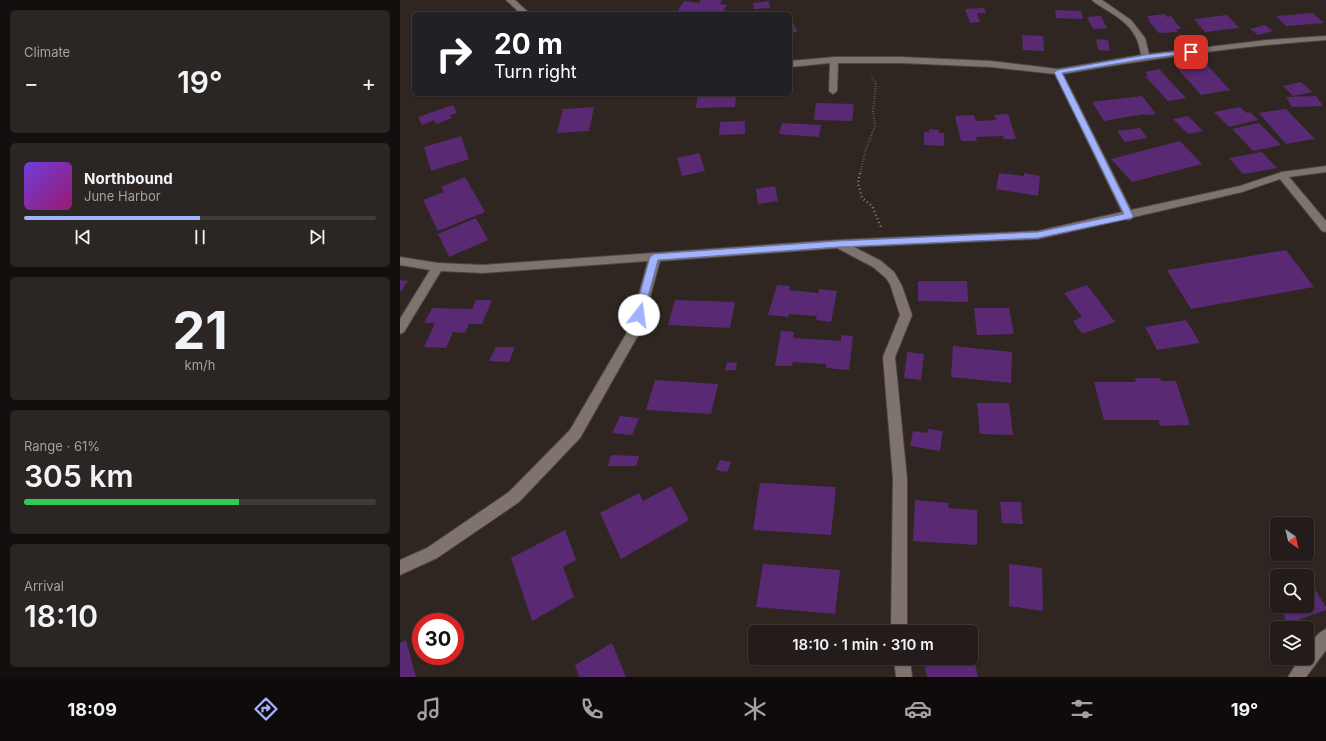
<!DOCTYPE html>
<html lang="en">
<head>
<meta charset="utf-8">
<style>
  :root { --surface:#231c1a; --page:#2b2523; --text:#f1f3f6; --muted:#a3a1a2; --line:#403a39; --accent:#a1b3fd }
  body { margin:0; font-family:Inter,sans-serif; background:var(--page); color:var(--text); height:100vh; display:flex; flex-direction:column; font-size:15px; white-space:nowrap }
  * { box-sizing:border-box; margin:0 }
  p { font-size:13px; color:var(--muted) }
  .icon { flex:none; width:22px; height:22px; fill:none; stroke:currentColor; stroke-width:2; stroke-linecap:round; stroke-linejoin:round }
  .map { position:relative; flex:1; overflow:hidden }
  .panel { display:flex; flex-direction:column; gap:10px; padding:10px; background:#130f0e; width:400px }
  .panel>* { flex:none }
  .hud { position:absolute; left:12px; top:12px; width:380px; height:84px; border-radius:6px; box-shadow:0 1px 3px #0004,0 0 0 1px var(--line); background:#202124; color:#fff; overflow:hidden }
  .needle { width:26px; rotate:146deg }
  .fabs { position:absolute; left:870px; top:517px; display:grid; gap:8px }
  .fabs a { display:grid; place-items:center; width:44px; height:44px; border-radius:6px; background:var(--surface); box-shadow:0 1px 3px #0004,0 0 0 1px var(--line); font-size:20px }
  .speed { position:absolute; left:12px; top:613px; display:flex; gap:8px; font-size:20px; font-weight:700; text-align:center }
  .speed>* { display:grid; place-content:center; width:52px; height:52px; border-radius:50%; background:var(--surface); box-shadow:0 1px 3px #0004,0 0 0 1px var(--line); line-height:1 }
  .speed .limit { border:6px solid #d22; background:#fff; color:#111 }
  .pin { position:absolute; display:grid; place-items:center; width:34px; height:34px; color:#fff; margin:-17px; border-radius:8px; box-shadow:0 2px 6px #0006 }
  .me { position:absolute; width:44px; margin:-22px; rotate:15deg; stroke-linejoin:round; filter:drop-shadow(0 0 3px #0008) }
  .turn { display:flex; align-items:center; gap:14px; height:84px; padding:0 16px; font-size:18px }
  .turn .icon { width:52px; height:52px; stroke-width:2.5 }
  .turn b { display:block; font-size:28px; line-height:34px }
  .big { font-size:30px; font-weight:600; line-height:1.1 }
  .panel .widget { flex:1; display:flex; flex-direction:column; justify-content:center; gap:6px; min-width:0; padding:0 14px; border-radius:6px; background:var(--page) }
  .panel .dial { align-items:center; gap:0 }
  .dial b { font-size:52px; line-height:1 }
  .song { display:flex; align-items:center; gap:12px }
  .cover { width:48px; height:48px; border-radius:6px; background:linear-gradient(135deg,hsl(260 70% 55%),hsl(320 70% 35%)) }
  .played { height:4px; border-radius:2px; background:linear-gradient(90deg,var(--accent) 50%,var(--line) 50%) }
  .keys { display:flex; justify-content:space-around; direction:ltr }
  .heat { display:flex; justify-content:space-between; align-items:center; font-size:22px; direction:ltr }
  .charge { height:6px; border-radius:3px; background:linear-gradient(90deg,#34c759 61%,var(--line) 0) }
  .trip { position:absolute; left:348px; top:625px; width:230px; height:40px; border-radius:6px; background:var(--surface); box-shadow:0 1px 3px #0004,0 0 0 1px var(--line); font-weight:600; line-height:40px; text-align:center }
  .dock { display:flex; height:64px; justify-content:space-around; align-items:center; background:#0e0b0a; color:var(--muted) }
  .dock .icon { width:28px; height:28px }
  .dock .selected { color:var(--accent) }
  .dock b { font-size:18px; color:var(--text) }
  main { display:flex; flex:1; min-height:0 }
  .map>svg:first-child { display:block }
</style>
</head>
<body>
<main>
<section class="panel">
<div class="widget"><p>Climate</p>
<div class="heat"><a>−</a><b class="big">19°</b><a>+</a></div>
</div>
<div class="widget">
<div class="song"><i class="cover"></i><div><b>Northbound</b><p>June Harbor</p></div></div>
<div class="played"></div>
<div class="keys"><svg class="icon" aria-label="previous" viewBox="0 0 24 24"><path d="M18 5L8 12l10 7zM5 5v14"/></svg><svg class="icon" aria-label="pause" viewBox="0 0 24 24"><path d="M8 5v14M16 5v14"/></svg><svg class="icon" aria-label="next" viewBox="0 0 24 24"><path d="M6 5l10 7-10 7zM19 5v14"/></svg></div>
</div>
<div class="widget dial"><b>21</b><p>km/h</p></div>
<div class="widget"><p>Range · 61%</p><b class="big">305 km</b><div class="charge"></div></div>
<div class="widget"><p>Arrival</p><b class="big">18:10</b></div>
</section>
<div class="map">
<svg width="926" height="677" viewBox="0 0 926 677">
  <rect width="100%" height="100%" fill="#2f2622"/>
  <path fill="#592a73" d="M 301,0 L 322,0 L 320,4 L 327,5 L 322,14 L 277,12 L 284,1 L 299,3 Z
    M 369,1 L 370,8 L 354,9 L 353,3 Z
    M 584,8 L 586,13 L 577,13 L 580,22 L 570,23 L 565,9 Z
    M 655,10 L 681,11 L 683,19 L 656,18 Z
    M 913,13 L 924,23 L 886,26 L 876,16 Z
    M 765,14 L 767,17 L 771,16 L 781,29 L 776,29 L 778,32 L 759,33 L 748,20 L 750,20 L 747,16 Z
    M 827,15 L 839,28 L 805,32 L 794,19 Z
    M 701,16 L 707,28 L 693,29 L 687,17 Z
    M 390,19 L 392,19 L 397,32 L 390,33 Z
    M 865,25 L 873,31 L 858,35 L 850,29 Z
    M 622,35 L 643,36 L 644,51 L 623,50 Z
    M 696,39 L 708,40 L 710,51 L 698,50 Z
    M 807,65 L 830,90 L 801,95 L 778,69 Z
    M 759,69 L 786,98 L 768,101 L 745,76 L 748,75 L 745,72 Z
    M 901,82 L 912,92 L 893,96 L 883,86 Z
    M 298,94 L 336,94 L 335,107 L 296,108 Z
    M 742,96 L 756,114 L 745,115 L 745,114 L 704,121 L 692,102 Z
    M 916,96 L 923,106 L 892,107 L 886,97 Z
    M 416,103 L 454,104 L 452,121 L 414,120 Z
    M 53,105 L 57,113 L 50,115 L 52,118 L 36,124 L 34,120 L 22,125 L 18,117 Z
    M 194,107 L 189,131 L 157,133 L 163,109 Z
    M 840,107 L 847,113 L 850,112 L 858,120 L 829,127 L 814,112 Z
    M 886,109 L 915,139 L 886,144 L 859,113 Z
    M 608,114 L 616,139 L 604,139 L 603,136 L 576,137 L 577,141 L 561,141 L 555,116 L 574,115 L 576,121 L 596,120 L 594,115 Z
    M 788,116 L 803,131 L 788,134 L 773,119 Z
    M 345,121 L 345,134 L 319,135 L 320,122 Z
    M 382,123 L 421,125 L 419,137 L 379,134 Z
    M 859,123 L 881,145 L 853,151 L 832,129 Z
    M 740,128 L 747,138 L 725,142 L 717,131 Z
    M 529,129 L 539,130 L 539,133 L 544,133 L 544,146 L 524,145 L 524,132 L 529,132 Z
    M 61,136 L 69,159 L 31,171 L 24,147 Z
    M 780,141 L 802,164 L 732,182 L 711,159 Z
    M 862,152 L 877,168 L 843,174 L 829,158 Z
    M 299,153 L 305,171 L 282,176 L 277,158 Z
    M 599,173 L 624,176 L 624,173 L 640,176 L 638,196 L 596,189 Z
    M 65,177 L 85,212 L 38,231 L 23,200 L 44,192 L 41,187 Z
    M 375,186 L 378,201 L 358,204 L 356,189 Z
    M 76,218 L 88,240 L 49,257 L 38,234 Z
    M 886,250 L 914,287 L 791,309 L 767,270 Z
    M 0,280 L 8,281 L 0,292 Z
    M 518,281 L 567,281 L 568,302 L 518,301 Z
    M 377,285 L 390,286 L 389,290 L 418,293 L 419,289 L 437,291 L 431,322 L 416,320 L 417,316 L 389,314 L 388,317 L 368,315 Z
    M 687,285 L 715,322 L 682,334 L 673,321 L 682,317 L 664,293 Z
    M 76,300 L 92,300 L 82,324 L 69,324 L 65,333 L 53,332 L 46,348 L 24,347 L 35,323 L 24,323 L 32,308 L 72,309 Z
    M 275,300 L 335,302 L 330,328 L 268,325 Z
    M 574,308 L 609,308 L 614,334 L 577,335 Z
    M 786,320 L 800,343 L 757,350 L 745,327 Z
    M 381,331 L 394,332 L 393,338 L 441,341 L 441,335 L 453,336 L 449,370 L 426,368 L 426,364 L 393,362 L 392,366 L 375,366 Z
    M 553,346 L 612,352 L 611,383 L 551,377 Z
    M 96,347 L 115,347 L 109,362 L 89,361 Z
    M 507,352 L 524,354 L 521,380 L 504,378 Z
    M 327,362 L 337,363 L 336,370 L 325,370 Z
    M 735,378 L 760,378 L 761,381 L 776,381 L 790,425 L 760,426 L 759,420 L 704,420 L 694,382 L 736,382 Z
    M 255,380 L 318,384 L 311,414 L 246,410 Z
    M 577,403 L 609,403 L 613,435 L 580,434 Z
    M 220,416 L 239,418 L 232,435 L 212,433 Z
    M 528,429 L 543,431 L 540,451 L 510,446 L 513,431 L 527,433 Z
    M 211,455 L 239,456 L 236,466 L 208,466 Z
    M 320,460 L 331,462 L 327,472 L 316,470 Z
    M 360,483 L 436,487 L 431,535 L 353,530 Z
    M 271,486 L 289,520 L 221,559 L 200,513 L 239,493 L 243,501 Z
    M 515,500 L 549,503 L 548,508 L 577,510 L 577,545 L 513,541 Z
    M 600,502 L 621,502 L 623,524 L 602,523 Z
    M 165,530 L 176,560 L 163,567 L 174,597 L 132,621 L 111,558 Z
    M 363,564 L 440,570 L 435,614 L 356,607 Z
    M 609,564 L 642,568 L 643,611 L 609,606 Z
    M 907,577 L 926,607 L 926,610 L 888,623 L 878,606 L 907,606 Z
    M 877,588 L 877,605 L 868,590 Z
    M 6,640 L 16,677 L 0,677 L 0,643 Z
    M 212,643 L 226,677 L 179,677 L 175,665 Z
    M 571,655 L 573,655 L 578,677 L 527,677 L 524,662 L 552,658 L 571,658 Z"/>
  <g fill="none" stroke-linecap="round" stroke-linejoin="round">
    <defs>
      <path id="minor" d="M 106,0 L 115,0 L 130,14 L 121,14 Z
        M 692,0 L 702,0 L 731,20 L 745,38 L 749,54 L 867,40 L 926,36 L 926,40 C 838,46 750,59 663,74 L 731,210 L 840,186 L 882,172 L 926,166 L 926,172 L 889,177 L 926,221 L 926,232 L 922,231 L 880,179 L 842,192 L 734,217 L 729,220 L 726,219 L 638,239 L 454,247 L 481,261 L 494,272 L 502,286 L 512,315 L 495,357 L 507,479 L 507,632 L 491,632 L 493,479 L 483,357 L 500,315 L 490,284 L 486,278 L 473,267 L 437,248 L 260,261 L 241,330 L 180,438 L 119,502 L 37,558 L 0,575 L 0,560 L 27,548 L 109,492 L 170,430 L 229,329 L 248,261 L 83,273 L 41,271 L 4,332 L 0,334 L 0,319 L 30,270 L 0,265 L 0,257 L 38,263 L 83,265 L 438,240 L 638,231 L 722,212 L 655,74 L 591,67 L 501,63 L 438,63 L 437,91 L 433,94 L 429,91 L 430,63 L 390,67 L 390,61 L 434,57 L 501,57 L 591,61 L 658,69 L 741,55 C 738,31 725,21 705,9 C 701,6 696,4 692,0 Z
        M 926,629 L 926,650 L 906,677 L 888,677 L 900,658 L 907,658 C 907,647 915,634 926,629 Z
        M 494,658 L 510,658 L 512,677 L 496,677 Z"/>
    </defs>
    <use href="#minor" stroke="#4c4441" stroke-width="2"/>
    <path stroke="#89817e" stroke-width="2" stroke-dasharray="0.5 2" stroke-linecap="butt" d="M 460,174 L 466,149 L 475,126 L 473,111 L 476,83 L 471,76"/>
    <path stroke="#89817e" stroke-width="2.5" stroke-dasharray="1 3" stroke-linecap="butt" d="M 460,173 L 458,183 L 462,198 L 472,206 L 481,227"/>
    <use href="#minor" fill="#7e736e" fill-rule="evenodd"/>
  </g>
  <path fill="#a1b3fd" stroke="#6974a4" d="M 791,50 L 794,52 L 793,53 L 745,59 L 662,73 L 733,216 L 732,218 L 638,238 L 438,247 L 258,260 L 243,315 L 239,319 L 234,315 L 250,257 L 254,254 L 438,241 L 638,232 L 724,214 L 654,72 L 658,70 L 745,55 Z"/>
</svg>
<div class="fabs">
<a><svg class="needle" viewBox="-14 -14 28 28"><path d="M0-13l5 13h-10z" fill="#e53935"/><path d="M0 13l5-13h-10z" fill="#a3a1a2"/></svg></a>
<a><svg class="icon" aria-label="search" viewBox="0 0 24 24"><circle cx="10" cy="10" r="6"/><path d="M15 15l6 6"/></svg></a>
<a><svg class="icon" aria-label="layers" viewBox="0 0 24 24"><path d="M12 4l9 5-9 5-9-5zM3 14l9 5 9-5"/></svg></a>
</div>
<div class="speed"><div class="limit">30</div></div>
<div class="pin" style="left:791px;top:52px;background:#d93025"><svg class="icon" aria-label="arrive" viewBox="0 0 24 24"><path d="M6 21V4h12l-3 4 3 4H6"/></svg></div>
<svg class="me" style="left:239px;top:315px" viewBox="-20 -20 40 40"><circle r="19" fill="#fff"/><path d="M0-13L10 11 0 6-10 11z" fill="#a1b3fd"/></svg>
<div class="trip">18:10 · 1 min · 310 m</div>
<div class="hud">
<div class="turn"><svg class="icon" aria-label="right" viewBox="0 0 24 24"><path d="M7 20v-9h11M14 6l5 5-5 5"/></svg><div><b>20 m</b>Turn right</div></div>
</div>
</div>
</main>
<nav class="dock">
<b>18:09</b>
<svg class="icon selected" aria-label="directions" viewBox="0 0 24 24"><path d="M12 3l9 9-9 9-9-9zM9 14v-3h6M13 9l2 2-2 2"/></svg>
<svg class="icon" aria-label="music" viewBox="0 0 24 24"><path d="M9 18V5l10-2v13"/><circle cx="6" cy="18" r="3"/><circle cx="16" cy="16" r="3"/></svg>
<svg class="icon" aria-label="phone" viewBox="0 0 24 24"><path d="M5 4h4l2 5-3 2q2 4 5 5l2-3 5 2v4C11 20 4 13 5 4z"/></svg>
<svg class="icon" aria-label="climate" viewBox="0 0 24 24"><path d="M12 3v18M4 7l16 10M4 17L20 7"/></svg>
<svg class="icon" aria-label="car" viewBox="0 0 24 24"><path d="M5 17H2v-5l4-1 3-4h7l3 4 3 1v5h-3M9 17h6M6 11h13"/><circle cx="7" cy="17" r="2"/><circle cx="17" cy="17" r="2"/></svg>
<svg class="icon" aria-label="filters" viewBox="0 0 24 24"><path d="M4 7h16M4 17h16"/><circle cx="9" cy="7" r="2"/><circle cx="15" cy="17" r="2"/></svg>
<b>19°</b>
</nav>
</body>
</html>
